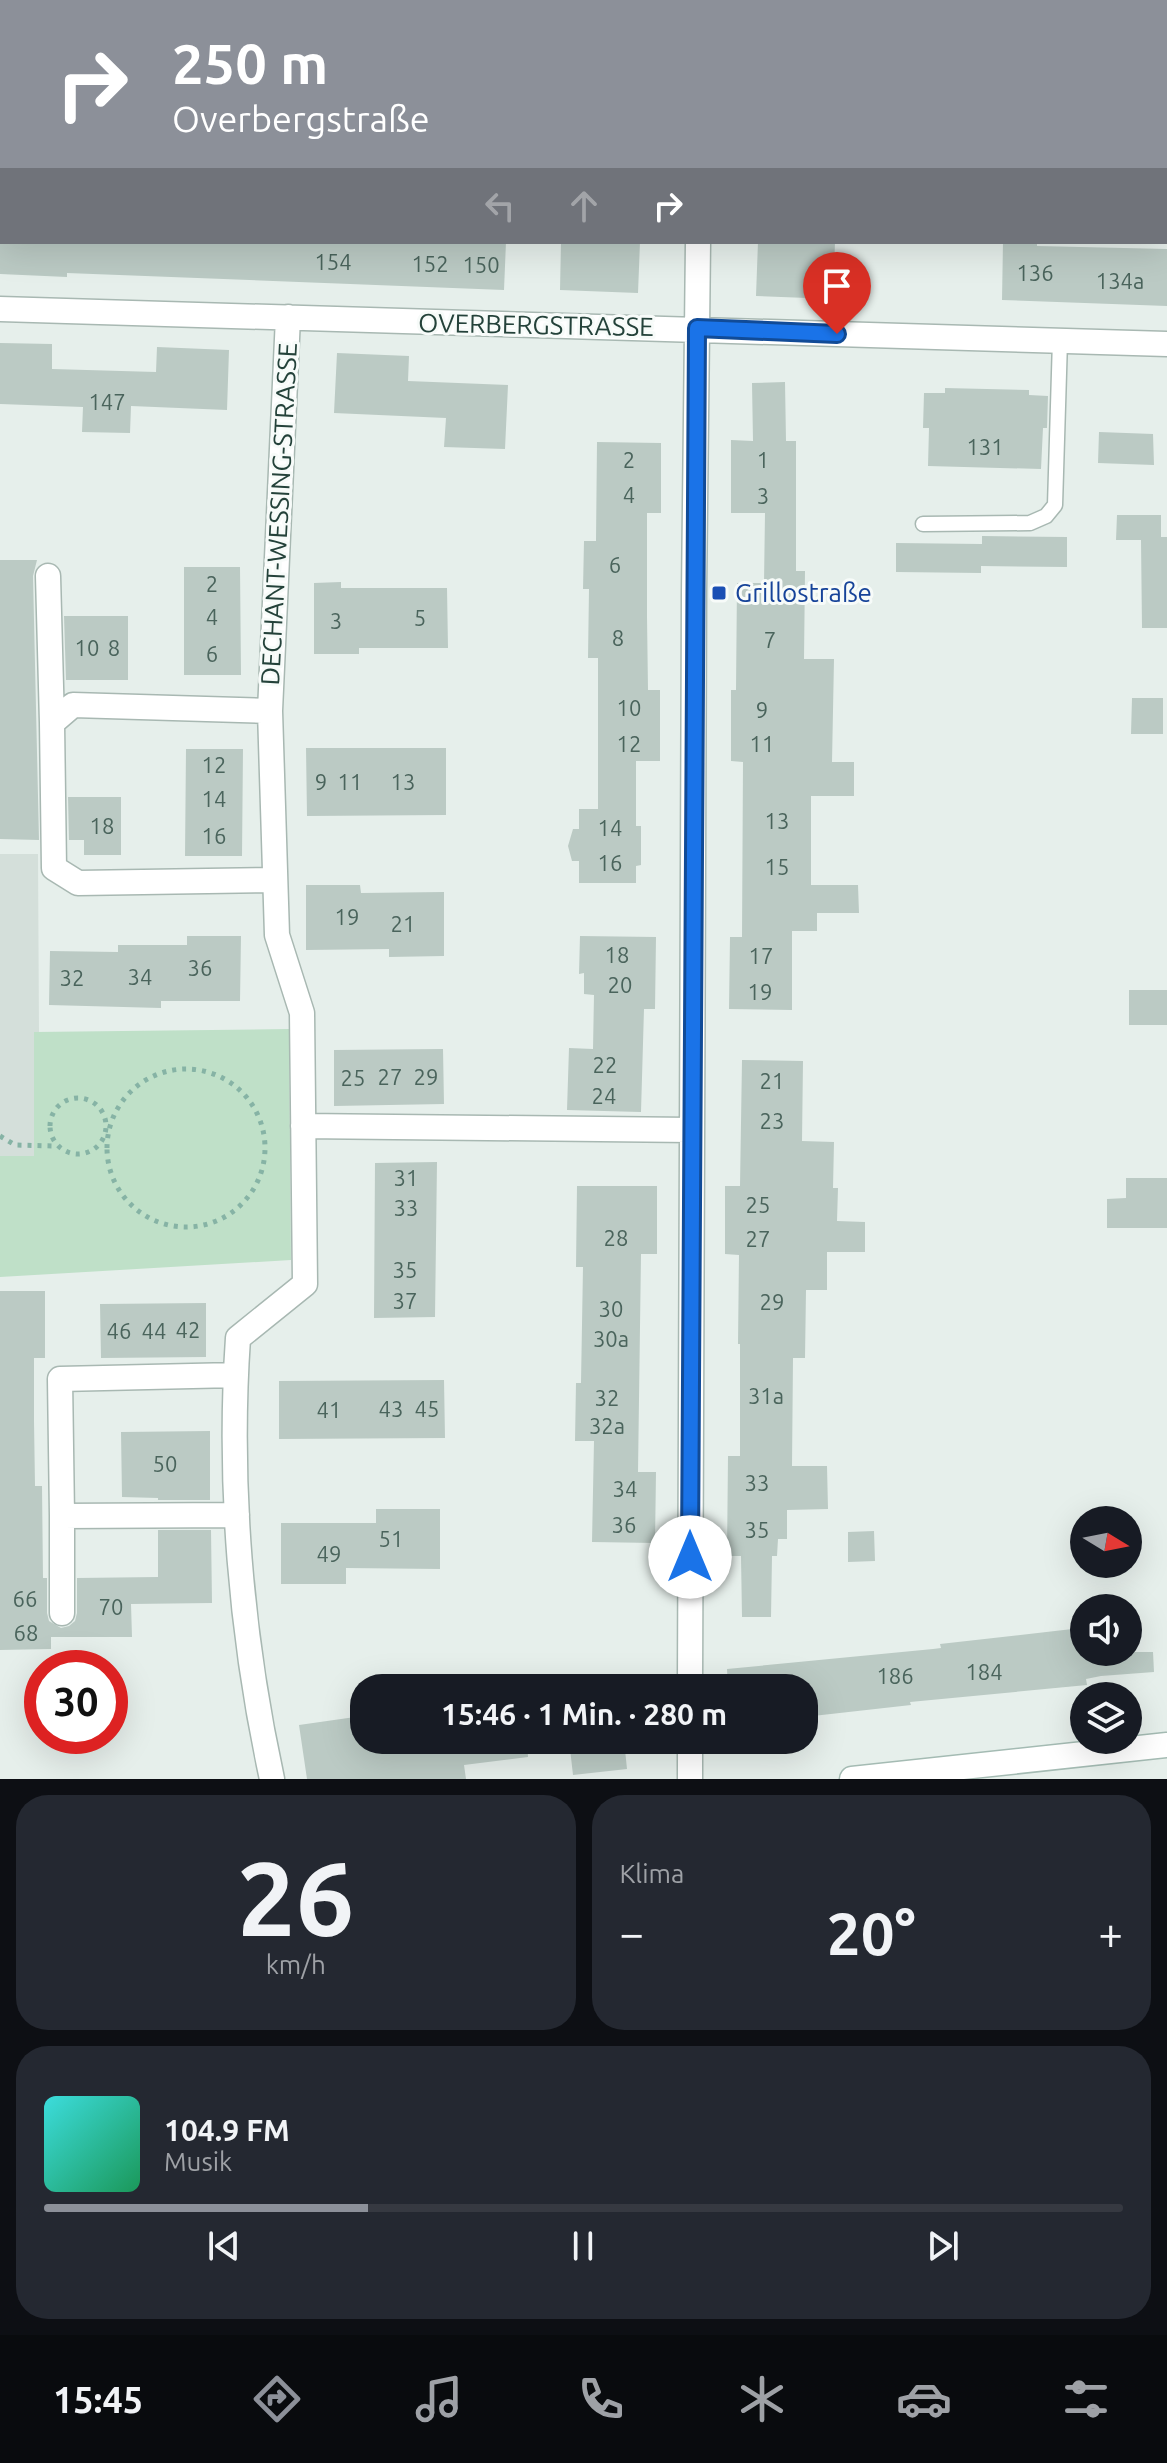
<!DOCTYPE html>
<html lang="de">
<head>
<meta charset="utf-8">
<style>
  :root { --surface:#171b24; --page:#242831; --text:#f1f3f6; --muted:#9ea1a6; --line:#363941; --accent:#8c9099 }
  body { margin:0; font-family:Ubuntu,sans-serif; background:var(--page); color:var(--text); height:100vh; display:flex; flex-direction:column; font-size:30px; white-space:nowrap }
  * { box-sizing:border-box; margin:0 }
  p { font-size:26px; color:var(--muted) }
  .icon { flex:none; width:44px; height:44px; fill:none; stroke:currentColor; stroke-width:2; stroke-linecap:round; stroke-linejoin:round }
  .map { position:relative; height:1779px; overflow:hidden }
  .sheet { display:flex; flex-direction:column; gap:16px; padding:16px; background:#0d0f14; flex:1 }
  .sheet>* { flex:none }
  .banner { position:absolute; left:0px; top:0px; width:1168px; height:244px; box-shadow:0 8px 32px #0002; background:#8c9099; color:#fff; overflow:hidden }
  .needle { width:52px; rotate:100deg }
  .fabs { position:absolute; left:1070px; top:1506px; display:grid; gap:16px }
  .fabs a { display:grid; place-items:center; width:72px; height:72px; border-radius:50%; background:var(--surface); box-shadow:0 8px 32px #0002; font-size:40px }
  .speed { position:absolute; left:24px; top:1650px; display:flex; gap:16px; font-size:40px; font-weight:700; text-align:center }
  .speed>* { display:grid; place-content:center; width:104px; height:104px; border-radius:50%; background:var(--surface); box-shadow:0 8px 32px #0002; line-height:1 }
  .speed .limit { border:12px solid #d22; background:#fff; color:#111 }
  .pin { position:absolute; display:grid; place-items:center; width:68px; height:68px; color:#fff; margin:-82px -34px; border-radius:50% 50% 50% 0; rotate:-45deg; box-shadow:0 0 8px #0007 }
  .pin .icon { rotate:45deg }
  .me { position:absolute; width:88px; margin:-44px; rotate:0deg; stroke-linejoin:round; filter:drop-shadow(0 0 6px #0008) }
  .turn { display:flex; align-items:center; gap:28px; height:168px; padding:0 40px; font-size:36px }
  .turn .icon { width:104px; height:104px; stroke-width:2.5 }
  .turn b { display:block; font-size:56px; line-height:68px }
  .lanes { display:flex; align-items:center; height:76px; padding:0 40px; background:#0003; justify-content:center; gap:40px; direction:ltr }
  .lanes .off { opacity:.35 }
  .big { font-size:60px; font-weight:600; line-height:1.1 }
  .sheet .widget { flex:1; display:flex; flex-direction:column; justify-content:center; gap:12px; min-width:0; padding:0 28px; border-radius:32px; background:var(--page) }
  .sheet .dial { align-items:center; gap:0 }
  .dial b { font-size:104px; line-height:1 }
  .song { display:flex; align-items:center; gap:24px }
  .cover { width:96px; height:96px; border-radius:12px; background:linear-gradient(135deg,hsl(180 70% 55%),hsl(150 70% 35%)) }
  .played { height:8px; border-radius:4px; background:linear-gradient(90deg,var(--accent) 30%,var(--line) 30%) }
  .keys { display:flex; justify-content:space-around; direction:ltr }
  .heat { display:flex; justify-content:space-between; align-items:center; font-size:44px; direction:ltr }
  .sheet .tiles { flex:1; display:grid; gap:16px; grid-template-columns:1fr 1fr }
  .widget:last-child { grid-column:span 2 }
  .trip { position:absolute; left:350px; top:1674px; width:468px; height:80px; border-radius:32px; background:var(--surface); box-shadow:0 8px 32px #0002; font-weight:600; line-height:80px; text-align:center }
  .menu { display:flex; height:128px; justify-content:space-around; align-items:center; background:#090b0e; color:var(--muted) }
  .menu .icon { width:56px; height:56px }
  .menu .selected { color:var(--accent) }
  .menu b { font-size:36px; color:var(--text) }
  .map>svg:first-child { display:block }
</style>
</head>
<body>
<div class="map">
<svg width="1167" height="1779" viewBox="0 0 1167 1779">
  <rect width="100%" height="100%" fill="#e6efeb"/>
  <path fill="#d4dfda" d="M 0,854 L 38,854 L 39,1032 L 34,1033 L 34,1157 L 0,1156 Z"/>
  <path fill="#bfe0c8" d="M 289,1029 L 291,1260 L 0,1277 L 0,1156 L 34,1156 L 34,1032 Z"/>
  <path fill="#bbcac4" d="M 0,242 L 506,242 L 504,290 L 67,273 L 67,277 L 0,274 Z
    M 561,242 L 640,242 L 638,293 L 560,290 Z
    M 758,242 L 835,242 L 833,299 L 756,296 Z
    M 1003,242 L 1037,242 L 1037,246 L 1167,249 L 1167,306 L 1002,300 Z
    M 0,343 L 52,344 L 52,369 L 156,372 L 157,347 L 229,350 L 227,410 L 131,406 L 130,433 L 82,432 L 83,407 L 0,404 Z
    M 337,353 L 409,356 L 408,381 L 508,385 L 505,449 L 444,447 L 446,418 L 334,413 Z
    M 785,382 L 786,441 L 796,441 L 796,571 L 805,571 L 804,659 L 834,659 L 832,762 L 854,762 L 854,796 L 811,796 L 811,885 L 858,885 L 859,913 L 817,913 L 817,931 L 792,931 L 792,1010 L 729,1009 L 730,937 L 742,937 L 743,762 L 731,761 L 731,690 L 736,690 L 737,583 L 764,583 L 765,513 L 731,513 L 731,440 L 753,441 L 752,383 Z
    M 945,388 L 1029,390 L 1029,395 L 1048,396 L 1047,428 L 1043,428 L 1041,469 L 928,466 L 929,428 L 923,428 L 924,393 L 945,393 Z
    M 1099,432 L 1153,434 L 1154,465 L 1098,463 Z
    M 597,442 L 661,443 L 661,513 L 647,513 L 647,617 L 648,690 L 660,690 L 660,761 L 636,761 L 636,826 L 641,826 L 641,865 L 636,866 L 636,883 L 579,883 L 579,861 L 572,861 L 568,846 L 573,829 L 579,829 L 579,809 L 598,809 L 598,658 L 588,658 L 589,589 L 583,589 L 584,541 L 596,541 Z
    M 1117,515 L 1161,515 L 1161,537 L 1167,537 L 1167,628 L 1142,628 L 1141,540 L 1116,540 Z
    M 982,536 L 1067,537 L 1067,567 L 981,566 L 981,573 L 896,572 L 896,543 L 982,544 L 982,552 Z
    M 0,560 L 37,560 L 33,576 L 39,840 L 0,839 Z
    M 184,567 L 240,567 L 241,675 L 184,675 Z
    M 341,582 L 341,588 L 447,588 L 448,648 L 359,648 L 359,654 L 314,654 L 314,583 Z
    M 64,616 L 128,616 L 128,680 L 66,680 Z
    M 1132,698 L 1163,698 L 1163,734 L 1131,734 Z
    M 306,748 L 446,748 L 446,815 L 307,816 Z
    M 186,749 L 243,749 L 242,856 L 185,856 Z
    M 68,797 L 121,797 L 121,855 L 84,855 L 84,840 L 69,840 Z
    M 306,885 L 360,885 L 361,893 L 444,892 L 444,956 L 389,957 L 389,949 L 306,950 Z
    M 187,936 L 241,936 L 240,1001 L 161,1001 L 161,1008 L 49,1005 L 50,951 L 118,952 L 118,945 L 187,945 Z
    M 580,936 L 656,937 L 655,1009 L 644,1009 L 641,1112 L 567,1110 L 569,1048 L 593,1049 L 594,995 L 584,994 L 584,973 L 579,974 Z
    M 1129,990 L 1167,990 L 1167,1025 L 1129,1025 Z
    M 443,1049 L 444,1104 L 334,1106 L 334,1050 Z
    M 742,1060 L 803,1061 L 802,1141 L 834,1142 L 833,1188 L 838,1188 L 837,1221 L 865,1222 L 865,1252 L 827,1252 L 827,1290 L 806,1290 L 805,1358 L 793,1358 L 792,1466 L 827,1466 L 828,1509 L 787,1510 L 787,1539 L 778,1539 L 777,1556 L 772,1556 L 771,1617 L 742,1617 L 741,1556 L 727,1556 L 728,1456 L 740,1456 L 740,1344 L 738,1344 L 739,1255 L 725,1254 L 725,1186 L 740,1186 Z
    M 437,1162 L 435,1317 L 374,1318 L 375,1163 Z
    M 1126,1178 L 1167,1178 L 1167,1228 L 1107,1228 L 1107,1199 L 1126,1198 Z
    M 577,1186 L 657,1186 L 657,1254 L 641,1254 L 638,1472 L 656,1472 L 655,1543 L 592,1542 L 594,1441 L 575,1441 L 576,1383 L 581,1383 L 583,1267 L 576,1267 Z
    M 0,1291 L 45,1291 L 45,1358 L 34,1358 L 34,1421 L 35,1486 L 42,1486 L 43,1578 L 47,1578 L 47,1613 L 49,1621 L 61,1628 L 69,1626 L 75,1621 L 77,1613 L 77,1578 L 158,1577 L 158,1530 L 211,1530 L 212,1603 L 131,1604 L 132,1637 L 51,1637 L 51,1649 L 0,1650 Z
    M 206,1303 L 206,1357 L 101,1358 L 100,1304 Z
    M 444,1380 L 445,1438 L 279,1439 L 279,1381 Z
    M 210,1431 L 210,1500 L 158,1500 L 158,1498 L 122,1497 L 121,1432 Z
    M 376,1509 L 440,1509 L 440,1569 L 346,1568 L 346,1584 L 281,1584 L 281,1523 L 376,1523 Z
    M 874,1531 L 875,1561 L 848,1562 L 848,1532 Z
    M 1081,1628 L 1084,1652 L 1153,1652 L 1154,1672 L 1101,1676 L 1086,1679 L 1087,1685 L 910,1702 L 911,1705 L 804,1717 L 804,1688 L 728,1688 L 727,1669 L 933,1649 L 941,1648 L 940,1644 Z
    M 355,1717 L 358,1740 L 527,1740 L 528,1757 L 464,1765 L 466,1779 L 307,1779 L 299,1725 Z
    M 569,1740 L 624,1740 L 627,1769 L 573,1775 Z"/>
  <g fill="none" stroke-linecap="round" stroke-linejoin="round">
    <defs>
      <path id="lane" d="M 923,524 L 1030,523 L 1046,516 L 1055,505 L 1060,340"/>
      <path id="street" d="M 702,2 L 702,0
        M 0,309 L 1167,344
        M 48,576 L 52,723
        M 270,711 L 73,705 L 52,723 L 54,868 L 78,883 L 274,880
        M 303,1126 L 691,1130
        M 236,1375 L 60,1379 L 62,1516 L 237,1515
        M 62,1613 L 62,1516
        M 690,1688 L 694,593 L 698,242
        M 690,1740 L 690,1779
        M 272,1779 C 241,1637 228,1483 238,1338 L 305,1284 L 302,1013 L 277,935 L 270,711 L 288,317"/>
      <path id="secondary" d="M 852,1779 L 1167,1745"/>
    </defs>
    <use href="#lane" stroke="#a8b8b2" stroke-width="17"/>
    <use href="#street" stroke="#a8b8b2" stroke-width="27"/>
    <use href="#secondary" stroke="#a4bbb3" stroke-width="27"/>
    <path stroke="#86b3a5" stroke-width="5" stroke-dasharray="4 6" stroke-linecap="butt" d="M 1058,2 L 1060,0
      M107 1148a79 79 0 1 1 158 0a79 79 0 1 1-158 0Z
      M50 1126a28 28 0 1 1 56 0a28 28 0 1 1-56 0Z
      M 0,1136 L 15,1145 L 56,1146"/>
    <use href="#lane" stroke="#fff" stroke-width="14"/>
    <use href="#street" stroke="#fff" stroke-width="24"/>
    <use href="#secondary" stroke="#fff" stroke-width="24"/>
  </g>
  <g fill="none" stroke-linecap="round" stroke-linejoin="round">
    <defs>
      <path id="route" d="M 690,1557 L 697,328 L 837,334"/>
    </defs>
    <use href="#route" stroke="#114b97" stroke-width="20"/>
    <use href="#route" stroke="#1a73e8" stroke-width="14"/>
  </g>
  <rect fill="#1a4fb4" stroke="#f7fbf9" stroke-width="3" x="711" y="585" width="16" height="16" rx="4"/>
  <g text-anchor="middle" stroke-width="6" stroke-linejoin="round" paint-order="stroke">
    <g font-size="22" fill="#4a645c">
      <text x="333" y="270">154</text>
      <text x="430" y="272">152</text>
      <text x="481" y="273">150</text>
      <text x="1035" y="281">136</text>
      <text x="1120" y="289">134a</text>
      <text x="107" y="410">147</text>
      <text x="985" y="455">131</text>
      <text x="629" y="468">2</text>
      <text x="763" y="468">1</text>
      <text x="629" y="503">4</text>
      <text x="763" y="504">3</text>
      <text x="615" y="573">6</text>
      <text x="212" y="592">2</text>
      <text x="212" y="625">4</text>
      <text x="420" y="626">5</text>
      <text x="336" y="629">3</text>
      <text x="618" y="646">8</text>
      <text x="770" y="648">7</text>
      <text x="87" y="656">10</text>
      <text x="114" y="656">8</text>
      <text x="212" y="662">6</text>
      <text x="629" y="716">10</text>
      <text x="762" y="718">9</text>
      <text x="629" y="752">12</text>
      <text x="762" y="752">11</text>
      <text x="214" y="773">12</text>
      <text x="321" y="790">9</text>
      <text x="350" y="790">11</text>
      <text x="403" y="790">13</text>
      <text x="214" y="807">14</text>
      <text x="777" y="829">13</text>
      <text x="102" y="834">18</text>
      <text x="610" y="836">14</text>
      <text x="214" y="844">16</text>
      <text x="610" y="871">16</text>
      <text x="777" y="875">15</text>
      <text x="347" y="925">19</text>
      <text x="403" y="932">21</text>
      <text x="617" y="963">18</text>
      <text x="761" y="964">17</text>
      <text x="200" y="976">36</text>
      <text x="140" y="985">34</text>
      <text x="72" y="986">32</text>
      <text x="620" y="993">20</text>
      <text x="760" y="1000">19</text>
      <text x="605" y="1073">22</text>
      <text x="390" y="1085">27</text>
      <text x="426" y="1085">29</text>
      <text x="353" y="1086">25</text>
      <text x="772" y="1089">21</text>
      <text x="604" y="1104">24</text>
      <text x="772" y="1129">23</text>
      <text x="406" y="1186">31</text>
      <text x="758" y="1213">25</text>
      <text x="406" y="1216">33</text>
      <text x="616" y="1246">28</text>
      <text x="758" y="1247">27</text>
      <text x="405" y="1278">35</text>
      <text x="405" y="1309">37</text>
      <text x="772" y="1310">29</text>
      <text x="611" y="1317">30</text>
      <text x="188" y="1338">42</text>
      <text x="119" y="1339">46</text>
      <text x="154" y="1339">44</text>
      <text x="611" y="1347">30a</text>
      <text x="766" y="1404">31a</text>
      <text x="607" y="1406">32</text>
      <text x="391" y="1417">43</text>
      <text x="427" y="1417">45</text>
      <text x="329" y="1418">41</text>
      <text x="607" y="1434">32a</text>
      <text x="165" y="1472">50</text>
      <text x="757" y="1491">33</text>
      <text x="625" y="1497">34</text>
      <text x="624" y="1533">36</text>
      <text x="757" y="1538">35</text>
      <text x="391" y="1547">51</text>
      <text x="329" y="1562">49</text>
      <text x="25" y="1607">66</text>
      <text x="111" y="1615">70</text>
      <text x="26" y="1641">68</text>
      <text x="984" y="1680">184</text>
      <text x="895" y="1684">186</text>
    </g>
    <g font-size="26" fill="#24423a" stroke="#f7fbf9">
      <text transform="translate(536 325) rotate(1)" y="9">OVERBERGSTRASSE</text>
      <text transform="translate(279 514) rotate(-87)" y="9">DECHANT-WESSING-STRASSE</text>
    </g>
    <g font-size="26" fill="#164399" stroke="#f7fbf9" text-anchor="start">
      <text x="735" y="602">Grillostraße</text>
    </g>
  </g>
</svg>
<div class="fabs">
<a><svg class="needle" viewBox="-14 -14 28 28"><path d="M0-13l5 13h-10z" fill="#e53935"/><path d="M0 13l5-13h-10z" fill="#9ea1a6"/></svg></a>
<a><svg class="icon" aria-label="sound" viewBox="0 0 24 24"><path d="M4 9h4l5-4v14l-5-4H4zM17 9q2 3 0 6"/></svg></a>
<a><svg class="icon" aria-label="layers" viewBox="0 0 24 24"><path d="M12 4l9 5-9 5-9-5zM3 14l9 5 9-5"/></svg></a>
</div>
<div class="speed"><div class="limit">30</div></div>
<div class="pin" style="left:837px;top:334px;background:#d93025"><svg class="icon" aria-label="arrive" viewBox="0 0 24 24"><path d="M6 21V4h12l-3 4 3 4H6"/></svg></div>
<svg class="me" style="left:690px;top:1557px" viewBox="-20 -20 40 40"><circle r="19" fill="#fff"/><path d="M0-13L10 11 0 6-10 11z" fill="#1a73e8"/></svg>
<div class="trip">15:46 · 1 Min. · 280 m</div>
<div class="banner">
<div class="turn"><svg class="icon" aria-label="right" viewBox="0 0 24 24"><path d="M7 20v-9h11M14 6l5 5-5 5"/></svg><div><b>250 m</b>Overbergstraße</div></div>
<div class="lanes"><svg class="icon off" aria-label="left" viewBox="0 0 24 24"><path d="M17 20v-9H6M10 6l-5 5 5 5"/></svg><svg class="icon off" aria-label="ahead" viewBox="0 0 24 24"><path d="M12 20V5M6 11l6-6 6 6"/></svg><svg class="icon" aria-label="right" viewBox="0 0 24 24"><path d="M7 20v-9h11M14 6l5 5-5 5"/></svg></div>
</div>
</div>
<section class="sheet">
<div class="tiles">
<div class="widget dial"><b>26</b><p>km/h</p></div>
<div class="widget"><p>Klima</p>
<div class="heat"><a>−</a><b class="big">20°</b><a>+</a></div>
</div>
<div class="widget">
<div class="song"><i class="cover"></i><div><b>104.9 FM</b><p>Musik</p></div></div>
<div class="played"></div>
<div class="keys"><svg class="icon" aria-label="previous" viewBox="0 0 24 24"><path d="M18 5L8 12l10 7zM5 5v14"/></svg><svg class="icon" aria-label="pause" viewBox="0 0 24 24"><path d="M8 5v14M16 5v14"/></svg><svg class="icon" aria-label="next" viewBox="0 0 24 24"><path d="M6 5l10 7-10 7zM19 5v14"/></svg></div>
</div>
</div>
</section>
<nav class="menu">
<b>15:45</b>
<svg class="icon selected" aria-label="directions" viewBox="0 0 24 24"><path d="M12 3l9 9-9 9-9-9zM9 14v-3h6M13 9l2 2-2 2"/></svg>
<svg class="icon" aria-label="music" viewBox="0 0 24 24"><path d="M9 18V5l10-2v13"/><circle cx="6" cy="18" r="3"/><circle cx="16" cy="16" r="3"/></svg>
<svg class="icon" aria-label="phone" viewBox="0 0 24 24"><path d="M5 4h4l2 5-3 2q2 4 5 5l2-3 5 2v4C11 20 4 13 5 4z"/></svg>
<svg class="icon" aria-label="climate" viewBox="0 0 24 24"><path d="M12 3v18M4 7l16 10M4 17L20 7"/></svg>
<svg class="icon" aria-label="car" viewBox="0 0 24 24"><path d="M5 17H2v-5l4-1 3-4h7l3 4 3 1v5h-3M9 17h6M6 11h13"/><circle cx="7" cy="17" r="2"/><circle cx="17" cy="17" r="2"/></svg>
<svg class="icon" aria-label="filters" viewBox="0 0 24 24"><path d="M4 7h16M4 17h16"/><circle cx="9" cy="7" r="2"/><circle cx="15" cy="17" r="2"/></svg>
</nav>
</body>
</html>
